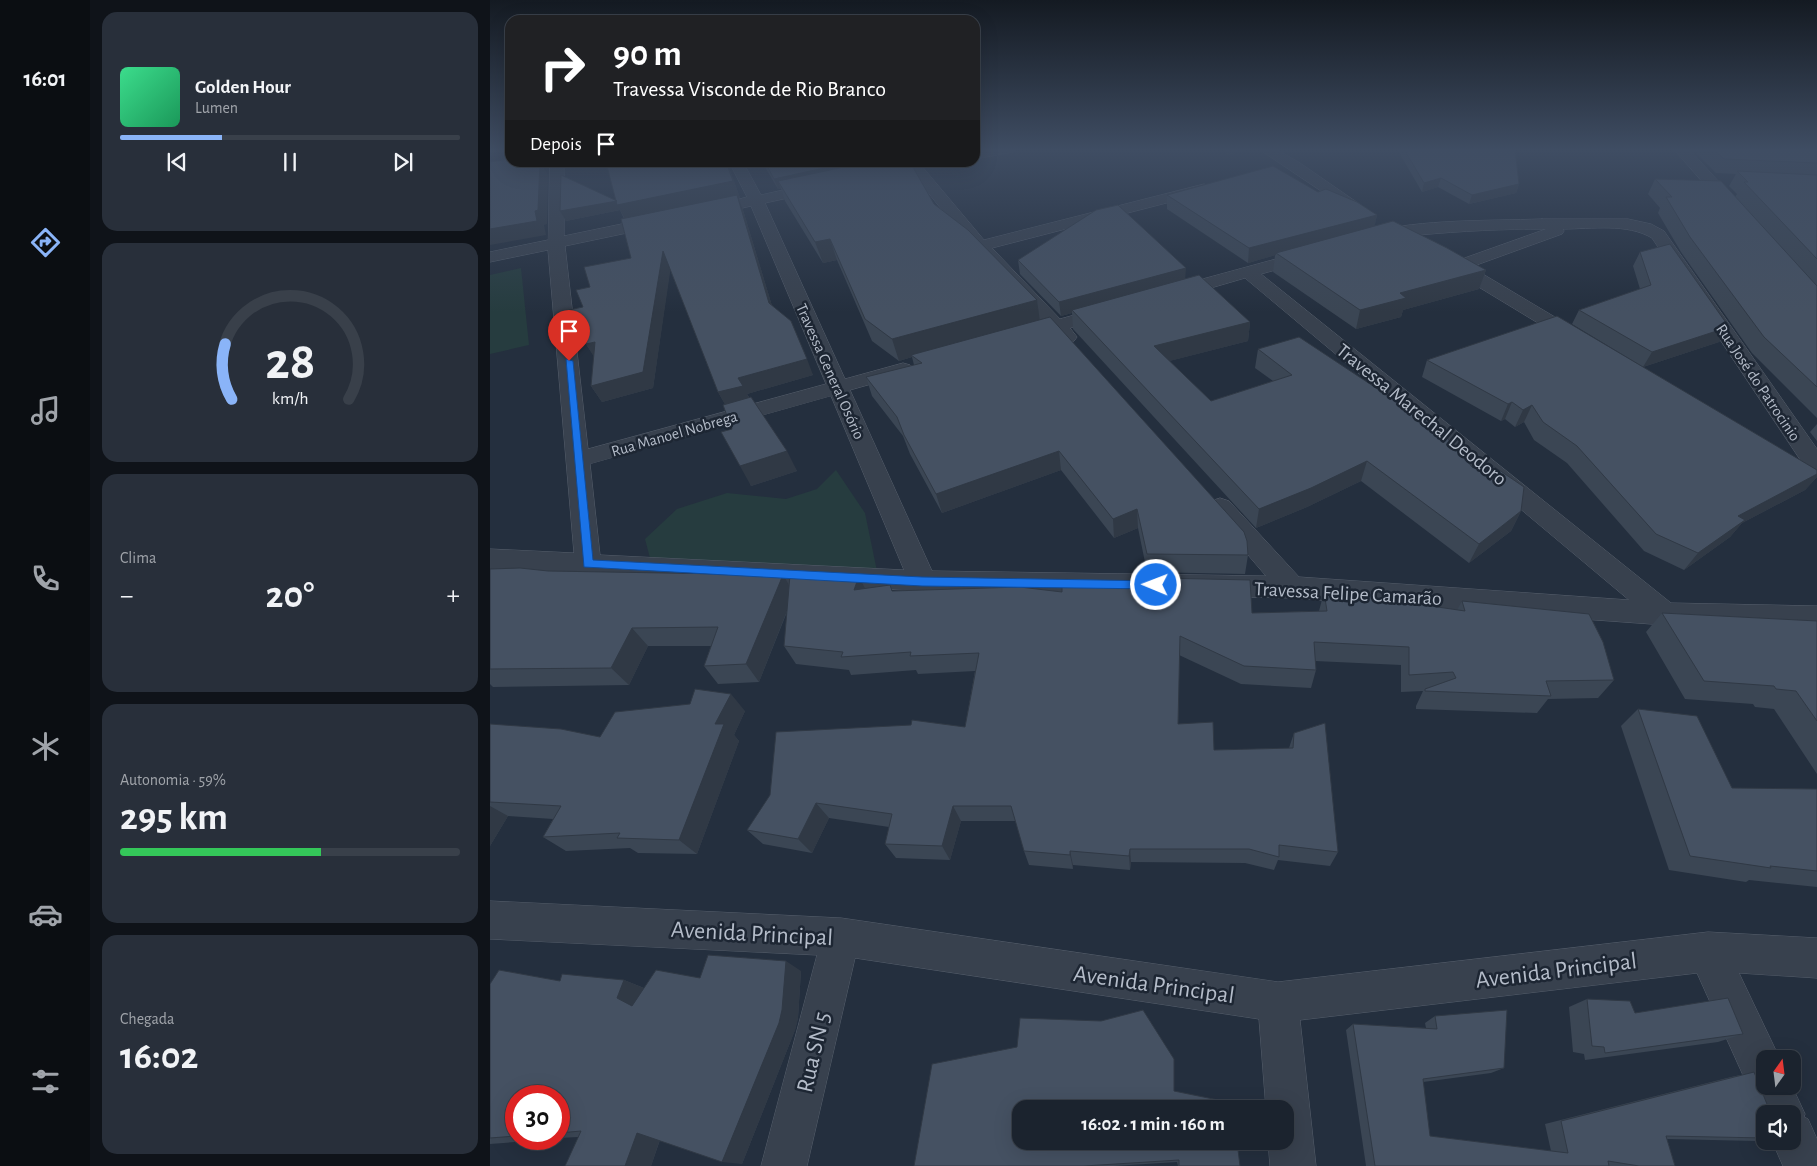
<!DOCTYPE html>
<html lang="pt">
<head>
<meta charset="utf-8">
<style>
  :root { --surface:#1b232e; --page:#282f3a; --text:#f1f3f6; --muted:#a0a4aa; --line:#39404a; --accent:#8ab4f8 }
  body { margin:0; font-family:"Alegreya Sans",sans-serif; background:var(--page); color:var(--text); height:100vh; display:flex; flex-direction:column; font-size:19px; white-space:nowrap }
  * { box-sizing:border-box; margin:0 }
  p { font-size:16px; color:var(--muted) }
  .icon { flex:none; width:28px; height:28px; fill:none; stroke:currentColor; stroke-width:2; stroke-linecap:round; stroke-linejoin:round }
  .map { position:relative; flex:1; overflow:hidden }
  .drawer { display:flex; flex-direction:column; gap:12px; padding:12px; background:#0f1319; width:400px }
  .drawer>* { flex:none }
  .banner { position:absolute; left:15px; top:15px; width:475px; height:152px; border-radius:15px; box-shadow:0 5px 20px #0002,0 0 0 1px var(--line); background:#202124; color:#fff; overflow:hidden }
  .needle { width:32px; rotate:14deg }
  .tools { position:absolute; left:1266px; top:1050px; display:grid; gap:10px }
  .tools a { display:grid; place-items:center; width:45px; height:45px; border-radius:10px; background:var(--surface); box-shadow:0 5px 20px #0002,0 0 0 1px var(--line); font-size:25px }
  .speed { position:absolute; left:15px; top:1085px; display:flex; gap:10px; font-size:25px; font-weight:700; text-align:center }
  .speed>* { display:grid; place-content:center; width:65px; height:65px; border-radius:50%; background:var(--surface); box-shadow:0 5px 20px #0002,0 0 0 1px var(--line); line-height:1 }
  .speed .limit { border:8px solid #d22; background:#fff; color:#111 }
  .pin { position:absolute; display:grid; place-items:center; width:42px; height:42px; color:#fff; margin:-51px -21px; border-radius:50% 50% 50% 0; rotate:-45deg; box-shadow:0 0 5px #0007 }
  .pin .icon { rotate:45deg }
  .me { position:absolute; width:55px; margin:-28px; rotate:271deg; stroke-linejoin:round; filter:drop-shadow(0 0 4px #0008) }
  .turn { display:flex; align-items:center; gap:18px; height:105px; padding:0 25px; font-size:22px }
  .turn .icon { width:65px; height:65px; stroke-width:2.5 }
  .turn b { display:block; font-size:35px; line-height:42px }
  .then { display:flex; align-items:center; height:48px; padding:0 25px; background:#0003; gap:10px; font-size:19px }
  .big { font-size:38px; font-weight:600; line-height:1.1 }
  .drawer .card { flex:1; display:flex; flex-direction:column; justify-content:center; gap:8px; min-width:0; padding:0 18px; border-radius:15px; background:var(--page) }
  .drawer .dial { align-items:center; gap:0 }
  .dial svg { height:130px; overflow:visible; fill:none; stroke:var(--line); stroke-width:7; stroke-linecap:round; text-anchor:middle }
  .dial text { fill:var(--text); stroke:none }
  .song { display:flex; align-items:center; gap:15px }
  .cover { width:60px; height:60px; border-radius:8px; background:linear-gradient(135deg,hsl(150 70% 55%),hsl(150 70% 35%)) }
  .played { height:5px; border-radius:2px; background:linear-gradient(90deg,var(--accent) 30%,var(--line) 30%) }
  .keys { display:flex; justify-content:space-around; direction:ltr }
  .heat { display:flex; justify-content:space-between; align-items:center; font-size:28px; direction:ltr }
  .charge { height:8px; border-radius:4px; background:linear-gradient(90deg,#34c759 59%,var(--line) 0) }
  .trip { position:absolute; left:522px; top:1100px; width:282px; height:50px; border-radius:15px; background:var(--surface); box-shadow:0 5px 20px #0002,0 0 0 1px var(--line); font-weight:600; line-height:50px; text-align:center }
  main { display:flex; flex:1; min-height:0 }
  .tabs { display:flex; flex-direction:column; width:90px; justify-content:space-around; align-items:center; background:#0b0e12; color:var(--muted) }
  .tabs .icon { width:35px; height:35px }
  .tabs .active { color:var(--accent) }
  .tabs b { font-size:22px; color:var(--text) }
  .map>svg:first-child { display:block }
</style>
</head>
<body>
<main>
<nav class="tabs">
<b>16:01</b>
<svg class="icon active" aria-label="directions" viewBox="0 0 24 24"><path d="M12 3l9 9-9 9-9-9zM9 14v-3h6M13 9l2 2-2 2"/></svg>
<svg class="icon" aria-label="music" viewBox="0 0 24 24"><path d="M9 18V5l10-2v13"/><circle cx="6" cy="18" r="3"/><circle cx="16" cy="16" r="3"/></svg>
<svg class="icon" aria-label="phone" viewBox="0 0 24 24"><path d="M5 4h4l2 5-3 2q2 4 5 5l2-3 5 2v4C11 20 4 13 5 4z"/></svg>
<svg class="icon" aria-label="climate" viewBox="0 0 24 24"><path d="M12 3v18M4 7l16 10M4 17L20 7"/></svg>
<svg class="icon" aria-label="car" viewBox="0 0 24 24"><path d="M5 17H2v-5l4-1 3-4h7l3 4 3 1v5h-3M9 17h6M6 11h13"/><circle cx="7" cy="17" r="2"/><circle cx="17" cy="17" r="2"/></svg>
<svg class="icon" aria-label="filters" viewBox="0 0 24 24"><path d="M4 7h16M4 17h16"/><circle cx="9" cy="7" r="2"/><circle cx="15" cy="17" r="2"/></svg>
</nav>
<section class="drawer">
<div class="card">
<div class="song"><i class="cover"></i><div><b>Golden Hour</b><p>Lumen</p></div></div>
<div class="played"></div>
<div class="keys"><svg class="icon" aria-label="previous" viewBox="0 0 24 24"><path d="M18 5L8 12l10 7zM5 5v14"/></svg><svg class="icon" aria-label="pause" viewBox="0 0 24 24"><path d="M8 5v14M16 5v14"/></svg><svg class="icon" aria-label="next" viewBox="0 0 24 24"><path d="M6 5l10 7-10 7zM19 5v14"/></svg></div>
</div>
<div class="card dial"><svg viewBox="0 0 100 80">
<path d="M14 69A42 42 0 1 1 86 69"/>
<path d="M14 69A42 42 0 0 1 10 35" stroke="#8ab4f8"/>
<text x="50" y="56" font-size="32" font-weight="700">28</text>
<text x="50" y="72" font-size="11">km/h</text>
</svg></div>
<div class="card"><p>Clima</p>
<div class="heat"><a>−</a><b class="big">20°</b><a>+</a></div>
</div>
<div class="card"><p>Autonomia · 59%</p><b class="big">295 km</b><div class="charge"></div></div>
<div class="card"><p>Chegada</p><b class="big">16:02</b></div>
</section>
<div class="map">
<svg width="1327" height="1166" viewBox="0 0 1327 1166">
  <rect width="100%" height="100%" fill="#242f3e"/>
  <path fill="#263c3f" d="M 31,268 L 39,345 L 0,354 L 0,275 Z
    M 346,470 L 375,513 L 388,576 L 160,558 L 155,539 L 187,509 L 237,493 L 296,499 L 327,489 Z"/>
  <g fill="none" stroke-linecap="round" stroke-linejoin="round">
    <defs>
      <path id="minor" d="M 493,149 L 525,149 L 523,152 L 485,159 L 485,151 Z
        M 769,149 L 786,149 L 810,163 L 881,212 L 879,215 L 867,215 Z
        M 1184,149 L 1199,149 L 1250,205 L 1252,208 L 1250,211 L 1238,211 Z
        M 60,162 L 74,162 L 74,236 L 170,216 L 176,218 L 178,221 L 176,224 L 170,226 L 75,246 L 98,449 L 336,384 L 261,206 L 248,209 L 242,207 L 240,204 L 242,201 L 257,197 L 239,162 L 253,162 L 271,195 L 329,182 L 334,184 L 337,187 L 334,190 L 275,203 L 355,379 L 413,363 L 420,365 L 423,369 L 420,373 L 360,390 L 442,571 L 776,576 L 717,507 L 721,501 L 730,498 L 739,501 L 809,577 L 1139,600 L 755,278 L 683,299 L 676,297 L 674,293 L 676,289 L 819,250 L 825,251 L 828,255 L 825,259 L 771,274 L 1181,603 L 1327,606 L 1327,628 L 1175,625 L 802,598 L 433,591 L 0,569 L 0,549 L 84,553 L 58,250 L 0,262 L 0,252 L 58,240 ZM 341,396 L 414,570 L 110,555 L 100,464 Z
        M 425,163 L 430,164 L 494,240 L 714,184 L 719,186 L 722,189 L 719,192 L 502,248 L 570,319 L 617,306 L 624,308 L 627,312 L 624,316 L 580,328 L 587,337 L 584,341 C 573,344 570,341 562,333 L 534,341 L 527,339 L 524,335 L 527,331 L 553,324 L 484,250 L 420,170 L 418,167 L 420,164 Z
        M 1052,219 L 1138,219 L 1161,224 L 1174,231 L 1327,449 L 1327,475 L 1319,473 L 1162,238 C 1137,223 1102,229 1073,229 L 1074,231 L 1072,234 L 981,267 L 1095,335 L 1098,339 L 1095,343 L 1088,345 L 1081,343 L 954,266 L 951,262 L 954,258 L 960,257 L 969,260 L 1056,229 C 1014,229 971,231 929,235 C 917,236 887,242 879,240 L 877,236 L 879,232 C 935,219 995,221 1052,219 Z
        M 0,901 L 351,918 L 788,982 L 1218,932 L 1327,938 L 1327,978 L 1249,973 L 1290,1059 L 1275,1059 L 1275,1086 L 1302,1086 L 1315,1114 L 1314,1117 L 1318,1119 L 1327,1139 L 1327,1166 L 1293,1166 L 1282,1141 L 1302,1141 L 1302,1114 L 1275,1114 L 1275,1124 L 1207,973 L 810,1020 L 826,1166 L 780,1166 L 778,1141 L 796,1141 L 796,1109 L 776,1109 L 769,1019 L 365,958 L 317,1166 L 271,1166 L 327,955 L 0,939 Z"/>
    </defs>
    <use href="#minor" stroke="#565f6c" stroke-width="1"/>
    <use href="#minor" fill="#38414e" fill-rule="evenodd"/>
  </g>
  <path fill="#3b4654" d="M 735,149 L 758,149 L 738,155 Z
    M 907,149 L 1025,149 L 1029,184 L 1026,193 L 979,204 L 948,187 L 932,192 Z
    M 1202,149 L 1327,149 L 1327,418 L 1262,353 L 1191,252 L 1168,213 L 1170,208 L 1158,194 L 1165,179 L 1245,197 L 1247,194 L 1239,186 L 1246,174 L 1226,173 Z
    M 237,162 L 250,198 L 248,198 L 253,210 L 282,306 L 323,375 L 257,394 L 307,471 L 261,486 L 242,429 L 235,404 L 228,392 L 180,269 L 163,388 L 112,402 L 101,386 L 104,356 L 96,344 L 98,333 L 89,325 L 79,310 L 93,307 L 100,287 L 141,258 L 134,219 L 130,210 L 76,221 L 70,211 L 125,200 Z
    M 272,162 L 420,162 L 444,204 L 547,300 L 549,320 L 758,555 L 755,574 L 657,572 L 648,528 L 624,538 L 571,470 L 452,513 L 420,454 L 413,436 L 382,396 L 376,377 L 424,365 L 422,357 L 409,361 L 382,341 L 347,260 L 333,263 L 295,201 L 291,189 L 288,189 Z
    M 828,192 L 887,215 L 884,227 L 996,270 L 989,289 L 913,310 L 911,317 L 866,329 L 783,272 L 785,255 L 758,263 L 677,209 L 677,195 Z
    M 1150,252 L 1239,327 L 1229,342 L 1153,367 L 1082,324 L 1089,310 L 1150,289 L 1143,266 Z
    M 528,260 L 695,279 L 760,322 L 758,341 L 679,361 L 721,401 L 783,381 L 765,368 L 768,349 L 983,468 L 1031,511 L 1021,531 L 979,563 L 871,481 L 817,507 L 766,528 L 583,329 L 582,313 L 571,316 L 530,274 Z
    M 937,360 L 1327,470 L 1327,477 L 1315,490 L 1252,523 L 1240,537 L 1194,570 L 1154,551 L 1077,463 L 1044,440 L 1034,422 L 1025,427 L 1015,419 L 1011,421 L 932,377 Z
    M 1327,424 L 1327,441 L 1320,432 Z
    M 0,569 L 58,571 L 299,585 L 375,588 L 403,591 L 572,592 L 670,588 L 670,578 L 762,613 L 829,611 L 834,592 L 967,610 L 972,601 L 1124,680 L 1108,698 L 1058,699 L 1047,713 L 926,709 L 926,706 L 933,691 L 911,692 L 911,665 L 825,661 L 826,670 L 821,688 L 751,684 L 689,655 L 688,724 L 724,750 L 799,748 L 804,733 L 848,852 L 840,866 L 788,860 L 784,870 L 755,863 L 641,862 L 640,870 L 583,865 L 583,869 L 539,865 L 534,851 L 526,821 L 471,821 L 460,860 L 406,858 L 395,844 L 399,827 L 339,818 L 322,853 L 273,844 L 257,830 L 475,727 L 485,671 L 428,674 L 426,670 L 361,675 L 359,670 L 306,664 L 294,646 L 297,612 L 269,682 L 228,684 L 214,666 L 221,646 L 158,646 L 139,685 L 3,687 L 0,684 Z
    M 1172,613 L 1327,621 L 1327,774 L 1284,709 L 1265,707 L 1263,704 L 1195,699 L 1156,632 Z
    M 200,704 L 255,711 L 244,735 L 249,741 L 207,854 L 148,853 L 140,848 L 76,851 L 53,837 L 63,819 L 18,816 L 0,846 L 0,724 L 110,737 Z
    M 1148,709 L 1242,788 L 1327,789 L 1327,887 L 1259,880 L 1256,882 L 1179,870 L 1131,726 Z
    M 311,971 L 308,1018 L 305,1030 L 252,1164 L 170,1140 L 161,1166 L 88,1137 L 69,1138 L 69,1096 L 26,1096 L 26,1139 L 64,1139 L 0,1144 L 0,1145 L 0,984 L 70,981 L 134,980 L 154,988 L 210,978 Z
    M 1097,999 L 1145,1013 L 1253,1034 L 1228,1042 L 1095,1060 L 1094,1054 L 1083,1052 L 1079,1007 Z
    M 945,1016 L 1014,1068 L 1001,1073 L 933,1082 L 940,1136 L 1061,1151 L 1055,1124 L 1241,1077 L 1264,1072 L 1275,1114 L 1275,1140 L 1266,1141 L 1177,1139 L 1185,1166 L 876,1166 L 856,1030 L 863,1024 L 936,1028 L 935,1023 Z
    M 684,1091 L 750,1166 L 688,1166 L 687,1162 L 624,1166 L 424,1166 Z"/>
  <path fill="#303945" d="M 738,149 L 758,149 L 738,155 Z
    M 50,162 L 58,175 L 57,224 L 54,225 L 56,235 L 0,245 L 0,229 L 45,211 Z
    M 236,162 L 237,162 L 250,198 L 248,198 L 253,210 L 286,319 L 136,221 L 130,210 L 76,221 L 70,211 L 127,201 Z
    M 361,162 L 414,162 L 288,181 L 291,189 L 288,189 L 284,179 Z
    M 951,178 L 948,187 L 932,192 L 934,183 Z
    M 1029,184 L 1026,193 L 979,204 L 982,195 Z
    M 887,215 L 884,229 L 786,253 L 786,255 L 758,263 L 759,248 Z
    M 340,239 L 347,260 L 333,263 L 325,242 Z
    M 173,251 L 181,266 L 163,388 L 112,402 L 101,386 Z
    M 696,268 L 695,281 L 582,310 L 582,313 L 571,316 L 569,302 Z
    M 996,270 L 989,289 L 913,310 L 911,317 L 866,329 L 870,310 L 910,293 Z
    M 547,300 L 550,322 L 421,355 L 422,357 L 409,361 L 402,339 Z
    M 760,322 L 758,341 L 664,365 L 664,346 Z
    M 1239,327 L 1229,342 L 1153,367 L 1162,352 Z
    M 105,342 L 106,360 L 96,344 Z
    M 317,359 L 323,375 L 257,394 L 261,402 L 237,408 L 228,392 L 248,378 Z
    M 1022,402 L 1015,419 L 1011,421 L 1018,404 Z
    M 1042,405 L 1034,422 L 1025,427 L 1033,410 Z
    M 297,451 L 307,471 L 261,486 L 250,466 Z
    M 569,451 L 571,470 L 452,513 L 446,494 Z
    M 877,461 L 871,481 L 817,507 L 766,528 L 769,509 Z
    M 1327,474 L 1327,477 L 1315,490 L 1252,523 L 1240,537 L 1194,570 L 1208,553 L 1248,516 Z
    M 647,509 L 648,528 L 624,538 L 623,519 Z
    M 1031,511 L 1021,531 L 979,563 L 989,544 Z
    M 293,575 L 304,593 L 269,682 L 256,664 Z
    M 369,576 L 378,595 L 364,590 Z
    M 142,628 L 158,646 L 139,685 L 121,668 Z
    M 241,694 L 255,711 L 244,735 L 249,741 L 207,854 L 189,840 L 225,724 Z
    M 326,803 L 339,818 L 322,853 L 308,839 Z
    M 0,806 L 18,816 L 0,846 Z
    M 463,806 L 471,821 L 460,860 L 452,846 Z
    M 640,849 L 641,862 L 640,870 L 639,856 Z
    M 580,851 L 583,865 L 583,869 L 580,855 Z
    M 296,961 L 311,971 L 308,1018 L 305,1030 L 252,1164 L 232,1162 Z
    M 134,980 L 156,989 L 142,1006 L 127,998 Z
    M 147,1133 L 171,1136 L 161,1166 L 135,1166 Z"/>
  <path fill="#455162" stroke="#303945" d="M 914,149 L 1025,149 L 1029,184 L 982,195 L 951,178 L 934,183 Z
    M 1224,149 L 1327,149 L 1327,163 L 1234,159 Z
    M 20,159 L 20,162 L 50,162 L 48,210 L 45,211 L 47,221 L 0,229 L 0,162 Z
    M 131,162 L 236,162 L 243,181 L 127,205 L 117,166 Z
    M 275,162 L 361,162 L 284,179 Z
    M 378,162 L 420,162 L 444,204 L 478,230 L 547,300 L 402,339 L 375,319 L 340,239 L 325,242 L 288,181 Z
    M 783,166 L 828,192 L 836,189 L 867,202 L 887,215 L 759,248 L 677,195 Z
    M 1247,171 L 1327,175 L 1327,259 L 1254,182 L 1258,182 Z
    M 71,175 L 127,201 L 70,211 Z
    M 1165,179 L 1231,181 L 1327,286 L 1327,387 L 1274,337 L 1200,237 L 1176,197 L 1182,197 Z
    M 247,195 L 279,303 L 301,321 L 317,359 L 248,378 L 253,386 L 228,392 L 173,251 L 153,372 L 101,386 L 105,342 L 96,344 L 99,328 L 79,310 L 93,307 L 86,290 L 100,287 L 94,267 L 141,258 L 131,219 Z
    M 628,205 L 696,268 L 569,302 L 528,260 L 606,210 Z
    M 903,221 L 957,248 L 996,270 L 910,293 L 916,298 L 870,310 L 786,253 Z
    M 1180,244 L 1239,327 L 1162,352 L 1089,310 L 1161,285 L 1150,252 Z
    M 709,275 L 760,322 L 664,346 L 721,401 L 802,375 L 768,349 L 809,337 L 951,431 L 983,468 L 996,461 L 1034,487 L 1031,511 L 989,544 L 877,461 L 821,488 L 769,509 L 582,310 Z
    M 1067,316 L 1327,470 L 1327,474 L 1248,516 L 1255,520 L 1208,553 L 1166,534 L 1087,446 L 1053,422 L 1042,405 L 1033,410 L 1022,402 L 1018,404 L 937,360 Z
    M 560,317 L 754,532 L 757,541 L 758,555 L 657,554 L 647,509 L 623,519 L 569,451 L 446,494 L 414,435 L 407,417 L 376,377 L 432,363 L 421,355 Z
    M 261,397 L 297,451 L 250,466 L 231,432 L 242,429 L 233,405 Z
    M 30,568 L 58,571 L 293,575 L 256,664 L 214,666 L 228,627 L 142,628 L 121,668 L 0,669 L 0,569 Z
    M 300,575 L 369,576 L 364,590 L 400,585 L 402,591 L 530,587 L 572,592 L 572,586 L 677,588 L 670,578 L 760,580 L 762,613 L 837,611 L 834,592 L 884,592 L 886,598 L 975,611 L 972,601 L 1099,614 L 1113,642 L 1124,680 L 1056,681 L 1061,696 L 935,691 L 935,689 L 966,678 L 963,672 L 919,675 L 919,647 L 824,642 L 826,670 L 754,666 L 690,636 L 688,724 L 723,722 L 724,750 L 803,748 L 804,733 L 835,723 L 848,852 L 789,845 L 789,857 L 759,849 L 640,849 L 639,856 L 580,851 L 580,855 L 534,851 L 521,806 L 463,806 L 452,846 L 395,844 L 402,814 L 326,803 L 308,839 L 257,830 L 280,795 L 286,732 L 421,725 L 422,720 L 475,727 L 489,653 L 420,656 L 421,652 L 351,657 L 353,652 L 294,646 Z
    M 1172,613 L 1327,621 L 1327,721 L 1306,691 L 1286,689 L 1284,686 L 1214,681 Z
    M 205,689 L 241,694 L 225,724 L 234,724 L 189,840 L 127,838 L 130,833 L 53,837 L 71,806 L 0,802 L 0,724 L 71,729 L 110,737 L 125,712 L 200,704 Z
    M 1148,709 L 1207,716 L 1242,788 L 1327,789 L 1327,871 L 1280,866 L 1281,868 L 1200,856 Z
    M 218,955 L 296,961 L 292,1010 L 289,1023 L 232,1162 L 147,1133 L 135,1166 L 75,1166 L 91,1131 L 69,1133 L 69,1096 L 26,1096 L 26,1136 L 0,1138 L 0,984 L 9,970 L 70,981 L 72,974 L 134,980 L 127,998 L 142,1006 L 166,970 L 210,978 Z
    M 1238,998 L 1253,1034 L 1115,1053 L 1114,1047 L 1102,1046 L 1097,999 L 1140,1001 L 1145,1013 Z
    M 653,1010 L 684,1059 L 684,1091 L 743,1103 L 744,1109 L 531,1109 L 531,1141 L 747,1141 L 750,1166 L 689,1166 L 689,1160 L 594,1166 L 424,1166 L 442,1064 L 527,1047 L 530,1018 L 611,1021 Z
    M 1017,1010 L 1014,1068 L 933,1079 L 940,1136 L 1078,1153 L 1071,1121 L 1264,1072 L 1281,1114 L 1275,1114 L 1275,1138 L 1176,1136 L 1185,1166 L 1149,1166 L 1118,1161 L 1119,1166 L 885,1166 L 863,1024 L 947,1029 L 945,1016 Z"/>
  <linearGradient id="sky" x2="0" y2="1"><stop stop-color="#141a22"/><stop offset="0.48" stop-color="#3f4d63"/><stop offset="1" stop-color="#3f4d63" stop-opacity="0"/></linearGradient>
  <rect width="1327" height="312" fill="url(#sky)"/>
  <path fill="#1a73e8" stroke="#114b97" d="M 76,359 L 83,361 L 103,560 L 432,577 L 666,581 L 672,585 L 666,589 L 432,586 L 94,567 Z"/>
  <g text-anchor="middle" stroke-width="5" stroke-linejoin="round" paint-order="stroke">
    <g font-size="16" fill="#b4bcc9" stroke="#1d2633">
      <text transform="translate(341 371) rotate(66)" y="6">Travessa General Osório</text>
      <text transform="translate(1269 382) rotate(56)" y="6">Rua José do Patrocinio</text>
      <text transform="translate(184 433) rotate(-16)" y="6">Rua Manoel Nobrega</text>
    </g>
    <g font-size="20" fill="#b4bcc9" stroke="#1d2633">
      <text transform="translate(932 414) rotate(39)" y="7">Travessa Marechal Deodoro</text>
      <text transform="translate(858 593) rotate(3)" y="7">Travessa Felipe Camarão</text>
    </g>
    <g font-size="24" fill="#b4bcc9" stroke="#1d2633">
      <text transform="translate(262 933) rotate(3)" y="8">Avenida Principal</text>
      <text transform="translate(1066 970) rotate(-7)" y="8">Avenida Principal</text>
      <text transform="translate(664 984) rotate(8)" y="8">Avenida Principal</text>
      <text transform="translate(323 1052) rotate(-77)" y="8">Rua SN 5</text>
    </g>
  </g>
</svg>
<div class="tools">
<a><svg class="needle" viewBox="-14 -14 28 28"><path d="M0-13l5 13h-10z" fill="#e53935"/><path d="M0 13l5-13h-10z" fill="#a0a4aa"/></svg></a>
<a><svg class="icon" aria-label="sound" viewBox="0 0 24 24"><path d="M4 9h4l5-4v14l-5-4H4zM17 9q2 3 0 6"/></svg></a>
</div>
<div class="speed"><div class="limit">30</div></div>
<div class="pin" style="left:79px;top:361px;background:#d93025"><svg class="icon" aria-label="arrive" viewBox="0 0 24 24"><path d="M6 21V4h12l-3 4 3 4H6"/></svg></div>
<svg class="me" style="left:666px;top:585px" viewBox="-20 -20 40 40"><circle r="17" fill="#1a73e8" stroke="#fff" stroke-width="3"/><path d="M0-11L8 9 0 5-8 9z" fill="#fff"/></svg>
<div class="trip">16:02 · 1 min · 160 m</div>
<div class="banner">
<div class="turn"><svg class="icon" aria-label="right" viewBox="0 0 24 24"><path d="M7 20v-9h11M14 6l5 5-5 5"/></svg><div><b>90 m</b>Travessa Visconde de Rio Branco</div></div>
<div class="then">Depois<svg class="icon" aria-label="arrive" viewBox="0 0 24 24"><path d="M6 21V4h12l-3 4 3 4H6"/></svg></div>
</div>
</div>
</main>
</body>
</html>
